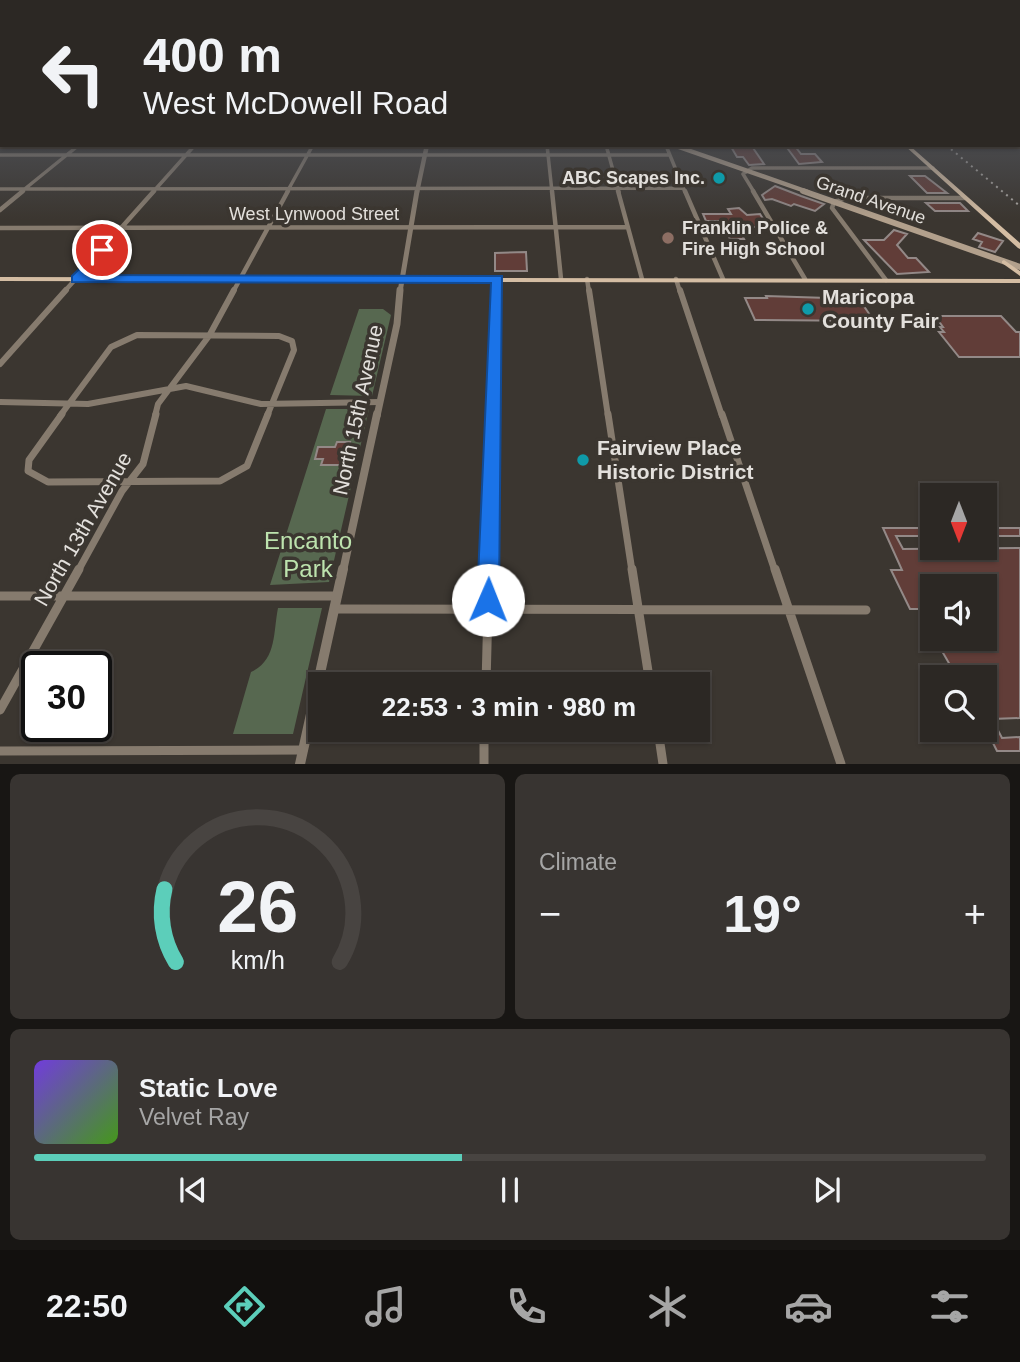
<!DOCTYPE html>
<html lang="en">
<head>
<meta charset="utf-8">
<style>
  :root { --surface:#2c2824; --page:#383431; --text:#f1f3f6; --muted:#a6a6a6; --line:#484441; --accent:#5cceba }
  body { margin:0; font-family:Helvetica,sans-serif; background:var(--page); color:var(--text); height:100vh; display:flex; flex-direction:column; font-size:26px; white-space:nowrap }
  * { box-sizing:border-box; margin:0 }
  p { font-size:23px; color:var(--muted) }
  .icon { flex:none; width:38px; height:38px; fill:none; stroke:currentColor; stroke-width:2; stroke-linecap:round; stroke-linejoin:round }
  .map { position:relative; height:764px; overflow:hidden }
  .details { display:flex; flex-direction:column; gap:10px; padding:10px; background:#181614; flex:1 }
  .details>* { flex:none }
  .top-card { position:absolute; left:0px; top:0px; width:1020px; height:147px; box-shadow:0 2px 5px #0004,0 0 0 2px var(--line); background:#2c2824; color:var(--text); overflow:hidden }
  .needle { width:46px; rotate:180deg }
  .tools { position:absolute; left:920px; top:483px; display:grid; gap:14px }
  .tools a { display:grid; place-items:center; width:77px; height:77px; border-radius:0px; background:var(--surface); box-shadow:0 2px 5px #0004,0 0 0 2px var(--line); font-size:35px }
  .speed { position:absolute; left:21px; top:651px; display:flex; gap:14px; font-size:35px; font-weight:700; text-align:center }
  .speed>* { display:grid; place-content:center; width:91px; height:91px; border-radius:50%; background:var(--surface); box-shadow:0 2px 5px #0004,0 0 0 2px var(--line); line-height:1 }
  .speed .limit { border:4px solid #111; border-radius:10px; background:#fff; color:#111 }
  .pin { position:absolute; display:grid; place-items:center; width:60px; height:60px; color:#fff; margin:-30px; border:4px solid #fff; border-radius:50%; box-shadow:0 2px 7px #0007 }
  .me { position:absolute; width:77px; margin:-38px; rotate:1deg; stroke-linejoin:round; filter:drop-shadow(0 0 5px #0008) }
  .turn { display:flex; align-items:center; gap:24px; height:147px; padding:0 28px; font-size:32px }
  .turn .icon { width:91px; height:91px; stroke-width:2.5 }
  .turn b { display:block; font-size:49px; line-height:60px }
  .big { font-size:52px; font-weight:600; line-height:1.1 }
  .details .card { flex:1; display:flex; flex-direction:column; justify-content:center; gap:10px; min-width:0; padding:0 24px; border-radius:10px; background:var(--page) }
  .details .dial { align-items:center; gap:0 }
  .dial svg { height:182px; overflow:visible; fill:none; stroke:var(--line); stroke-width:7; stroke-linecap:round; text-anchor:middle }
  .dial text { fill:var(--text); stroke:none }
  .song { display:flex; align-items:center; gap:21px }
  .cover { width:84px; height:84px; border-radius:10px; background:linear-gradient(135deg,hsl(260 70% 55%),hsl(100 70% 35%)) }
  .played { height:7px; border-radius:4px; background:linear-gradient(90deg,var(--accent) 45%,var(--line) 45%) }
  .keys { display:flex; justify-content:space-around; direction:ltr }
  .heat { display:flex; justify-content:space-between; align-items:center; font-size:38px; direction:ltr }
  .details .tiles { flex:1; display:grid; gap:10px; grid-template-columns:1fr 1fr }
  .card:last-child { grid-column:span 2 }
  .trip { position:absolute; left:308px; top:672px; width:402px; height:70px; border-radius:0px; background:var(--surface); box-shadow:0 2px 5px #0004,0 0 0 2px var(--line); font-weight:600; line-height:70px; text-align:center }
  .tabs { display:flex; height:112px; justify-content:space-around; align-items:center; background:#12100e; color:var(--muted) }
  .tabs .icon { width:49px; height:49px }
  .tabs .on { color:var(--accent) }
  .tabs b { font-size:32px; color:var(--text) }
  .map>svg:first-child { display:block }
</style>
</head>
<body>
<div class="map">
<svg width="1020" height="764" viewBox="0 0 1020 764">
  <rect width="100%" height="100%" fill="#3b3630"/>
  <path fill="#576850" d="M 359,309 L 383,309 L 391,315 L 372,396 L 330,395 Z
    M 326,409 L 369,409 L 329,582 L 270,585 Z
    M 278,608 L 322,608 L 293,734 L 233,734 L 251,672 C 277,660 273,633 278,608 Z"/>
  <path fill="#613d38" stroke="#938987" stroke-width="2" d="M 730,145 L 751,145 L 764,164 L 749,165 L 743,157 L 737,157 Z
    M 785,145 L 794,145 L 801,154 L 815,154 L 822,162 L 799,164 Z
    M 910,176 L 925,176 L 947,193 L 927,193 Z
    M 775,186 L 801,196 L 824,204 L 815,211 L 794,204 L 791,206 L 772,199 L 765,200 L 762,195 Z
    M 926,203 L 960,203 L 968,211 L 935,211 Z
    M 739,208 L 747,215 L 760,214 L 768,227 L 738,227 L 744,239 L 730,239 L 721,221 L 706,221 L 703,214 L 731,214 L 728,209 Z
    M 894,230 L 907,234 L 897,245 L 908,258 L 916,258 L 929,272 L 897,274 L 864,240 L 884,240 Z
    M 978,233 L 1003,241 L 995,252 L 979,247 L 982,242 L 973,239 Z
    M 526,252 L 527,271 L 495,271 L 495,253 Z
    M 766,296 L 859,299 L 874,321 L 755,320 L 745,298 L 767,298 Z
    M 935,316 L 1001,316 L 1016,332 L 1020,332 L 1020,357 L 959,357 L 939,332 L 944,332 L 940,327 L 943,327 Z
    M 337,442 L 350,442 L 344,465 L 321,465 L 323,459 L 315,459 L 318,447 L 335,447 Z
    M 883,528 L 933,528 L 933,536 L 896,536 L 903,549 L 1020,548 L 1020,718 L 992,719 L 1002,738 L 1020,737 L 1020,751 L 997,751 L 985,727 L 985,677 L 957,677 L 935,639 L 985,639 L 985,586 L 933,586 L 933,635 L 919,609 L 910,609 L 891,570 L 902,570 Z
    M 985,528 L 1020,528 L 1020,536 L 985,536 Z"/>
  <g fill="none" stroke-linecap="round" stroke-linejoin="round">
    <path stroke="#867b6e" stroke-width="3.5" d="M 547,145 L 552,192
      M 606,145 L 619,192
      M 671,145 L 667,148 L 685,192
      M 0,155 L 669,155
      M 0,189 L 683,188
      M 21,192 L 79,145
      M 153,192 L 195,145
      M 287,192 L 313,145
      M 754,192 L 743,174 L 752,168 L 933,168"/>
    <path stroke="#867b6e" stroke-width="4.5" d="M 552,191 L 561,279
      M 618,191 L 642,279
      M 685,191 L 723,279
      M 753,191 L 805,279
      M 0,210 L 23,191
      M 0,228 L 628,227
      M 587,279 L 589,292
      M 676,279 L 680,292
      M 886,280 L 832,208 L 834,202 L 846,198 L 965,198
      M 64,292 L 154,191
      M 233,292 L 288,191
      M 498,292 L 498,279"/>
    <path stroke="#867b6e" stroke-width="6" d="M 589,290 L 608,416
      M 680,290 L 722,416
      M 0,364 L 66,290
      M 0,402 L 88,404 L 186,386 L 261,404 L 380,402
      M 60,416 L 111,347 L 137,335 L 279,336 L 292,341 L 294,350 L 267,416
      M 155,416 L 158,404 L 209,336 L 234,290
      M 494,416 L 498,290"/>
    <path stroke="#867b6e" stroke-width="7" d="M 62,414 L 29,460 L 28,471 L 48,482 L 220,481 L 247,466 L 268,414
      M 608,414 L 632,571
      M 722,414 L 775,571
      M 78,571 L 122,491 L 143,464 L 156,414
      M 489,571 L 494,414"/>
    <path stroke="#867b6e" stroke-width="9" d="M 632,569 L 650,684
      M 775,569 L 841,764
      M 0,596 L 337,596
      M 335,609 L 866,610
      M 486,684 L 489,569
      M 0,710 L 79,569
      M 484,730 L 484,764
      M 658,730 L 663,764
      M 0,751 L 303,750"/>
    <path stroke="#867b6e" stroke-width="4.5" d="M 417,192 L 427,145"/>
    <path stroke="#867b6e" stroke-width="5" d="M 400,292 L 417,191"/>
    <path stroke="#867b6e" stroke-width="7" d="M 377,416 L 397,324 L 400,290"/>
    <path stroke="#867b6e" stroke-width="8" d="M 343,571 L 377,414"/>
    <path stroke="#867b6e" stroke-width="10" d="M 300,764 L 343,569"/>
    <path stroke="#b2a08c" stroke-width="4.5" d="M 0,121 L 2,119
      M 673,145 L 808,192"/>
    <path stroke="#b2a08c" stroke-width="6" d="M 803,191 L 1020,267"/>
    <path fill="#d4bda3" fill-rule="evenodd" d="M 904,145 L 909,145 L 1020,243 L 1020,249 L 1018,248 Z
      M 1004,260 L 1020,271 L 1020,276 L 1002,263 L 1002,261 Z
      M 0,277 L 1020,279 L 1020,283 L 0,281 Z"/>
    <path fill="#f3d8b8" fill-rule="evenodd" d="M 2,113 L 2,117 L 0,118 L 0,114 Z
      M 1018,113 L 1020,113 L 1020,117 L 1018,117 Z
      M 1018,121 L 1020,121 L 1020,125 L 1018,125 Z
      M 0,124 L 2,124 L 2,128 L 0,128 Z
      M 1018,136 L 1020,136 L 1020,140 L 1018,140 Z"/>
    <path stroke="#a9a5a0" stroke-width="2" stroke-dasharray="2 4.5" stroke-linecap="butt" d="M 946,145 L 1020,206"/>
  </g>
  <linearGradient id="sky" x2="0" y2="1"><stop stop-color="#201e1a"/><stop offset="0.51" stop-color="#4f5259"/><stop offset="1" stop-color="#4f5259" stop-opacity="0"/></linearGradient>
  <rect width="1020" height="219" fill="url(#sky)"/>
  <path fill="#1a73e8" stroke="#114b97" stroke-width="2" d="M 102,247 L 109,250 L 87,275 L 502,276 L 499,600 L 496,608 L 488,611 L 481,608 L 477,600 L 491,283 L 72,282 L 72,276 Z"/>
  <g fill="#0f9aa8" stroke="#3b3630" stroke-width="2.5">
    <circle cx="719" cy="178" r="7"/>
    <circle cx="808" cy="309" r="7"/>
    <circle cx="583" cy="460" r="7"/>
  </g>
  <circle fill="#8d6e63" stroke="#3b3630" stroke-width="2.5" cx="668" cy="238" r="7"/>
  <g text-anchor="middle" stroke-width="7" stroke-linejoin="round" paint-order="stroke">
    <g font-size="18" font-weight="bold" fill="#e3e0dc" stroke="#3b3630" text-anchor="end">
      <text x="705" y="184">ABC Scapes Inc.</text>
      <text x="682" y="234" text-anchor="start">Franklin Police &amp;<tspan x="682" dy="21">Fire High School</tspan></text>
    </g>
    <g font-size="18" fill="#e3e0dc" stroke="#3b3630">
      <text transform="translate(871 200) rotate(19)" y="6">Grand Avenue</text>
      <text x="314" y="220">West Lynwood Street</text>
    </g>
    <g font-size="21" font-weight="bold" fill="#e3e0dc" stroke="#3b3630" text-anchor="start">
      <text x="822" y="304">Maricopa<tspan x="822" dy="24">County Fair</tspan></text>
      <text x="597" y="455">Fairview Place<tspan x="597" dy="24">Historic District</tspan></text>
    </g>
    <g font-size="21" fill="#e3e0dc" stroke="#3b3630">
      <text transform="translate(358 410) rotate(-78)" y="7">North 15th Avenue</text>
      <text transform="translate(83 529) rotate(-60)" y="7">North 13th Avenue</text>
    </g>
    <g font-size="24" fill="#bde3ae" stroke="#3b3630">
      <text x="308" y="549">Encanto<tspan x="308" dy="28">Park</tspan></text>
    </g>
  </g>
</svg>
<div class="tools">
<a><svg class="needle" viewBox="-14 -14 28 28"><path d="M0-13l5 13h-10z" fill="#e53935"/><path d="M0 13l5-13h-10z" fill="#a6a6a6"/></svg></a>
<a><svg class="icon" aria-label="sound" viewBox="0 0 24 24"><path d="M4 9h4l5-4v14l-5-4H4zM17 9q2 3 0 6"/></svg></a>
<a><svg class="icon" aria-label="search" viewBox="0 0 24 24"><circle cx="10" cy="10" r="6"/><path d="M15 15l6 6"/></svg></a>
</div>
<div class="speed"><div class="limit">30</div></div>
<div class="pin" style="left:102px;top:250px;background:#d93025"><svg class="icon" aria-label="arrive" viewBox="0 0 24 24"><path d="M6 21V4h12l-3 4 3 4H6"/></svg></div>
<svg class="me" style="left:488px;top:600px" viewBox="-20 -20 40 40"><circle r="19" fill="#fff"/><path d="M0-13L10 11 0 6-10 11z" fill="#1a73e8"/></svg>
<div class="trip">22:53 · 3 min · 980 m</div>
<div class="top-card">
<div class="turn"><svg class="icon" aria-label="left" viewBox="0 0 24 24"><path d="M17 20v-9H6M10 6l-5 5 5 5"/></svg><div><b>400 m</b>West McDowell Road</div></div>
</div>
</div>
<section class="details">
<div class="tiles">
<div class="card dial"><svg viewBox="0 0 100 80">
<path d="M14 69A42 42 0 1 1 86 69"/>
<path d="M14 69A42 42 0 0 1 9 37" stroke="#5cceba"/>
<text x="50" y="56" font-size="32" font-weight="700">26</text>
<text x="50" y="72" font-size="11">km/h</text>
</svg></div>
<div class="card"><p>Climate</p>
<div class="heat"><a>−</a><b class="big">19°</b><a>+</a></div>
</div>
<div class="card">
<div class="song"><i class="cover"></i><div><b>Static Love</b><p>Velvet Ray</p></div></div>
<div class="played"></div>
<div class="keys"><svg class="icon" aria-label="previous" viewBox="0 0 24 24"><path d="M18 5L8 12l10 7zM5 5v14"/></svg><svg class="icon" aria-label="pause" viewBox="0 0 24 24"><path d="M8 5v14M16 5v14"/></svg><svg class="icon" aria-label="next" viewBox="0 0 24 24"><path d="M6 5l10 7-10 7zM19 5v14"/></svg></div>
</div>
</div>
</section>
<nav class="tabs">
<b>22:50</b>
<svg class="icon on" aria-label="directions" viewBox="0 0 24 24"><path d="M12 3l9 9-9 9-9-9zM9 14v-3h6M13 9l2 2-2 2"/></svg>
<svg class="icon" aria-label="music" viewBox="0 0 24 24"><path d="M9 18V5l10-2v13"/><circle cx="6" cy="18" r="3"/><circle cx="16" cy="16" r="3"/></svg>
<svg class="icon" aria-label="phone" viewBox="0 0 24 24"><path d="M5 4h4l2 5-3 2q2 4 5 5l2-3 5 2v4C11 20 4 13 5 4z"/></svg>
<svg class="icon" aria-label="climate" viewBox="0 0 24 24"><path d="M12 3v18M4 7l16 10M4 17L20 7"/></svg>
<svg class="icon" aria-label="car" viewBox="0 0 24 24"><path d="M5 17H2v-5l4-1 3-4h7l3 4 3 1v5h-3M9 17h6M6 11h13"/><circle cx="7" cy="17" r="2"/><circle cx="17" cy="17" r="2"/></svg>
<svg class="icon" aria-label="filters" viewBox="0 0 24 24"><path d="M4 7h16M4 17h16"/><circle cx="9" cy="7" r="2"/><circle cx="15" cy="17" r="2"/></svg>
</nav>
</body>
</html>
